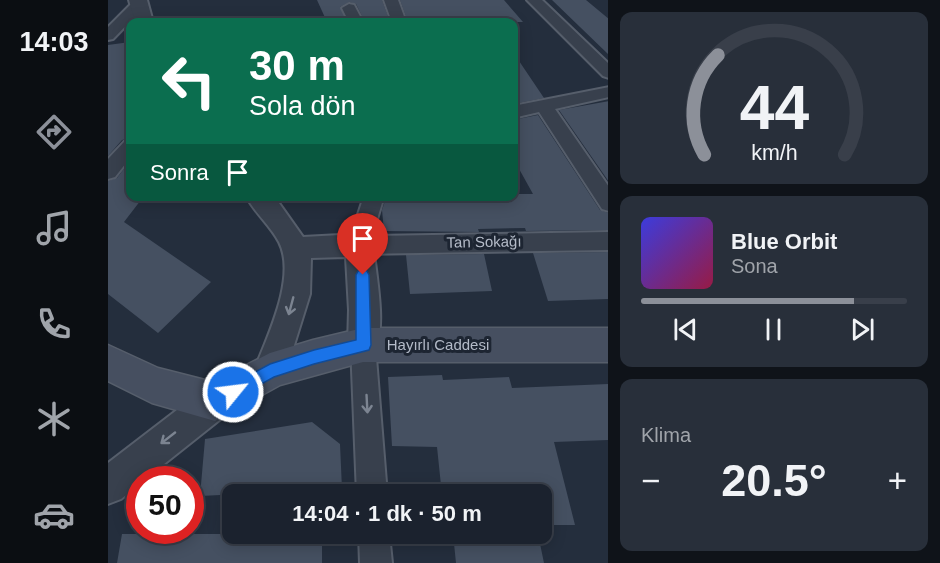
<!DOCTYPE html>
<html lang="tr">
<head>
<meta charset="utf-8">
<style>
  :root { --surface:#1b222e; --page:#282f3a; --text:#f1f3f6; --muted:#a0a4aa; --line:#393f4a; --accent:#8c9099 }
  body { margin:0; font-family:Helvetica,sans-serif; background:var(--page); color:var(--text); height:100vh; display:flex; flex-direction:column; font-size:22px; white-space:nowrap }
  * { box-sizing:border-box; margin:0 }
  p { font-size:20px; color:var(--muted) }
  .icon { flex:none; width:33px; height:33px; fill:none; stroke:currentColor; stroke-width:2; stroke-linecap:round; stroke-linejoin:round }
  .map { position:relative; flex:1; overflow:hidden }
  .drawer { display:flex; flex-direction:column; gap:12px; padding:12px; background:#0f1319; width:332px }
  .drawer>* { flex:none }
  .banner { position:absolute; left:18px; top:18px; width:392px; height:183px; border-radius:12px; box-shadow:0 3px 15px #0003,0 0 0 2px var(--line); background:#0b6e4f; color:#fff; overflow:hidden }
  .speed { position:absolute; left:18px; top:466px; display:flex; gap:12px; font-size:30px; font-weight:700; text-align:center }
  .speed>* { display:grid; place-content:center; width:78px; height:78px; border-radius:50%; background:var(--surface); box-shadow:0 3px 15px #0003,0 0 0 2px var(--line); line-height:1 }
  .speed .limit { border:9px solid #d22; background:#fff; color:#111 }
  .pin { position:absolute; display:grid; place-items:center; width:51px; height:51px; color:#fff; margin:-62px -26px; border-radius:50% 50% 50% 0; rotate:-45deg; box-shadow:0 0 6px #0007 }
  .pin .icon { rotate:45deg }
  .me { position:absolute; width:66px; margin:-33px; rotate:61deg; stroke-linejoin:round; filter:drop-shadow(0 0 4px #0008) }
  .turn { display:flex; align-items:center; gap:21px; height:126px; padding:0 24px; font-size:27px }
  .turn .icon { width:78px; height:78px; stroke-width:2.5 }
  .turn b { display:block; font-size:42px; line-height:51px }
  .then { display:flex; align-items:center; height:57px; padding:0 24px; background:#0003; gap:12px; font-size:22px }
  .big { font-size:45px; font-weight:600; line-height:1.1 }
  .drawer .card { flex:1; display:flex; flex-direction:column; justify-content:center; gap:9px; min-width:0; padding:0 21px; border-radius:12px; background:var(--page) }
  .drawer .dial { align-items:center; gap:0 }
  .dial svg { height:156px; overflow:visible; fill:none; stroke:var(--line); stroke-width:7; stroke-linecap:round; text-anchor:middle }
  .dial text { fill:var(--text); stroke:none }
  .song { display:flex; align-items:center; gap:18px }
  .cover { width:72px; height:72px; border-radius:9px; background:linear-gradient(135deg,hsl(240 70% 55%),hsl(340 70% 35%)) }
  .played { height:6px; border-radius:3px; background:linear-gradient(90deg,var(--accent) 80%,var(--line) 80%) }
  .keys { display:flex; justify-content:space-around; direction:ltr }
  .heat { display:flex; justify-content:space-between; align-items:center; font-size:33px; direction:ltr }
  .trip { position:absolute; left:114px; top:484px; width:330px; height:60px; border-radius:12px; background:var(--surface); box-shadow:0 3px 15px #0003,0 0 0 2px var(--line); font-weight:600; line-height:60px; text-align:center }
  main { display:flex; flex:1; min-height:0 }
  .tabs { display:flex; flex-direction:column; width:108px; justify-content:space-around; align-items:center; background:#0b0e12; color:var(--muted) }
  .tabs .icon { width:42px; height:42px }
  .tabs .active { color:var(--accent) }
  .tabs b { font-size:27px; color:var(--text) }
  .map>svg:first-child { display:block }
</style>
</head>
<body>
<main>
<nav class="tabs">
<b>14:03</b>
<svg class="icon active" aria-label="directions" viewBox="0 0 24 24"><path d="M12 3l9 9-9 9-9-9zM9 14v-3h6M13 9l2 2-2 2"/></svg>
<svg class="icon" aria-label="music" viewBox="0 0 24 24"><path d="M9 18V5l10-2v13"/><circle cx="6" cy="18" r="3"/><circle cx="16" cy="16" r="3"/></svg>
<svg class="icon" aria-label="phone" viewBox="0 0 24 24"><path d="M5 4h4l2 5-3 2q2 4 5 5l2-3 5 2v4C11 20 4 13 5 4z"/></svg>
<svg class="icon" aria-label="climate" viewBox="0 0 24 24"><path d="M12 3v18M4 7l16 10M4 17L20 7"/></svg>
<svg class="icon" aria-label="car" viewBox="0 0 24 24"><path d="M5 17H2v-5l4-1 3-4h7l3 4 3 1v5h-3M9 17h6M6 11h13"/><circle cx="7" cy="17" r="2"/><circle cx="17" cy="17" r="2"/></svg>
</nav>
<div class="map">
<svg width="501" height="563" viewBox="0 0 501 563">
  <rect width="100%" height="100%" fill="#242e3d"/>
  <path fill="#455061" d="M 209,0 L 274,0 L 282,22 L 257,22 L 248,4 L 241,2 L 232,7 L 239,22 L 219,22 Z
    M 292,0 L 396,0 L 415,22 L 300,22 Z
    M 444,0 L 478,0 L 501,19 L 501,55 Z
    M 22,42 L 22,138 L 14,140 L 0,156 L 0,45 Z
    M 405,52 L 436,98 L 405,104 Z
    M 501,101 L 501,182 L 451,110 Z
    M 430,115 L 492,210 L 501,213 L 501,230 L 418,231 L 417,228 L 370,229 L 371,232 L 276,231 L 274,210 L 278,198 L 405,196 L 405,194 L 425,194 L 405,158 L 405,120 Z
    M 22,161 L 22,196 L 36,196 L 16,222 L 103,282 L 50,333 L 0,294 L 0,181 L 9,178 Z
    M 501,252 L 501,299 L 440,301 L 425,253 Z
    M 376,254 L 384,291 L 302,294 L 298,255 Z
    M 334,375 L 335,380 L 401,377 L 404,388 L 501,384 L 501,440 L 446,442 L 467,525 L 434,525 L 434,495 L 334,495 L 329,447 L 284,446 L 280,377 Z
    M 204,422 L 232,444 L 234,489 L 92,496 L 97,439 Z
    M 14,534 L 214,534 L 214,563 L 9,563 Z
    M 345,534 L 430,534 L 436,563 L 348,563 Z"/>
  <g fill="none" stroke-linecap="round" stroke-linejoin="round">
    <defs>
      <path id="minor" d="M 32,0 L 38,4 L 36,7 L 5,39 L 0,40 L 0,27 L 26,1 Z
        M 276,0 L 290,0 L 298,22 L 284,22 Z
        M 419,0 L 434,0 L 501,64 L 501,78 L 495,76 Z
        M 241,4 L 246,5 L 255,22 L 241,22 L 234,8 Z
        M 501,87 L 501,97 L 447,109 L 501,187 L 501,211 L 494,209 L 431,112 L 405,118 L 405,106 Z
        M 22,140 L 22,158 L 7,177 L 0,179 L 0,159 L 16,142 Z
        M 256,196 L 276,196 L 264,236 L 501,232 L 501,250 L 251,254 L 243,251 L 240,245 Z
        M 255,334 L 264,337 L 267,345 L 279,495 L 249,495 L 243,345 L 246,337 Z
        M 251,534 L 281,534 L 284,563 L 252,563 Z"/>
      <path id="tertiary" d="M 21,0 L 39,0 L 45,22 L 27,22 Z
        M 138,196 L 166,196 L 195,237 L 251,234 L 261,237 L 265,245 C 268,276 279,327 266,355 L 255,359 L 244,355 L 240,345 L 241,310 L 238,257 L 203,258 L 202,294 L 178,371 L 173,382 L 162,386 L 151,382 L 146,371 C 159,337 189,277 171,242 C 162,225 147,213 138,196 Z
        M 107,386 L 119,390 L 124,402 L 119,414 L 36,480 L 32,480 L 32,484 L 13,499 L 0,504 L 0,463 L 95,390 Z"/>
      <path id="secondary" d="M 255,328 L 501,328 L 501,362 L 255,362 L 172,385 L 107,421 L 44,403 L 0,381 L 0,345 L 50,368 L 105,382 L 162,353 L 205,340 Z"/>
    </defs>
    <use href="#minor" stroke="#565e6b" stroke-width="4"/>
    <use href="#tertiary" stroke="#565e6b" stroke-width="4"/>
    <use href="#secondary" stroke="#565e6b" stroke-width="3"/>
    <use href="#minor" fill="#38404d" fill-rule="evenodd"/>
    <use href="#tertiary" fill="#38404d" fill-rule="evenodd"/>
    <use href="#secondary" fill="#464f60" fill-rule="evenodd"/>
  </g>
  <defs><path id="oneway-shaft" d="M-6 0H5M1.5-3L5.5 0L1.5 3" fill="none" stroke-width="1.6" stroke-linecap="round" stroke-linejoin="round" transform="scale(1.5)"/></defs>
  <g stroke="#7c8491">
    <use href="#oneway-shaft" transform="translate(183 306) rotate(105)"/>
    <use href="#oneway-shaft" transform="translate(259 404) rotate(87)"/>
    <use href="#oneway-shaft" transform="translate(60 438) rotate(142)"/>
  </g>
  <path fill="#1a73e8" stroke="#114b97" stroke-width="1.5" d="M 255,269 L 259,271 L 261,275 L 263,345 L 261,350 L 206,364 L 166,377 L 125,400 L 119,398 L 117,392 L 119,387 L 162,364 L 206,350 L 248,340 L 248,275 L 250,271 Z"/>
  <g text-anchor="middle" stroke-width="6" stroke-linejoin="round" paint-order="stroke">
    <g font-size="15" fill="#b4bbc8" stroke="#1d2532">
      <text transform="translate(376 242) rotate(-1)" y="5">Tan Sokağı</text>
      <text x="330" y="350">Hayırlı Caddesi</text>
    </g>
  </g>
</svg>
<div class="speed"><div class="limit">50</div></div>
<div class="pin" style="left:255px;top:275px;background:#d93025"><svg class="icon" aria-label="arrive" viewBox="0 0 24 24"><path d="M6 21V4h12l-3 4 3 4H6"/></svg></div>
<svg class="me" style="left:125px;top:392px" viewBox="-20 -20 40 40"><circle r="17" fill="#1a73e8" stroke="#fff" stroke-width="3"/><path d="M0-11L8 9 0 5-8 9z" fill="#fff"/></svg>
<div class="trip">14:04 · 1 dk · 50 m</div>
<div class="banner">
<div class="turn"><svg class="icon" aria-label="left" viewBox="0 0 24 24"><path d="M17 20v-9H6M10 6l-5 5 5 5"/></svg><div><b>30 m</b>Sola dön</div></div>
<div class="then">Sonra<svg class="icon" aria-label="arrive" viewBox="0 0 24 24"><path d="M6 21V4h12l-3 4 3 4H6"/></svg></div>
</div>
</div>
<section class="drawer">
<div class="card dial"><svg viewBox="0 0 100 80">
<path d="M14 69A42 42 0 1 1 86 69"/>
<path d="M14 69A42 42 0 0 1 21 18" stroke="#8c9099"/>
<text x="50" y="56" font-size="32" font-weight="700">44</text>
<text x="50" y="72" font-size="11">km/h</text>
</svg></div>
<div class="card">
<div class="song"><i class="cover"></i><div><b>Blue Orbit</b><p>Sona</p></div></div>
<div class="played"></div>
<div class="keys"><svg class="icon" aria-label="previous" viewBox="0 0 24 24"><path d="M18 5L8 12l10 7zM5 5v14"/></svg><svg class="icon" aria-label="pause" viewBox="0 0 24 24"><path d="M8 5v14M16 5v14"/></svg><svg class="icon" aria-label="next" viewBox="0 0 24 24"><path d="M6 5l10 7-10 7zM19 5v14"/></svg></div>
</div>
<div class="card"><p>Klima</p>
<div class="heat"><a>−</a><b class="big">20.5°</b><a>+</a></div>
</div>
</section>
</main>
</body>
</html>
